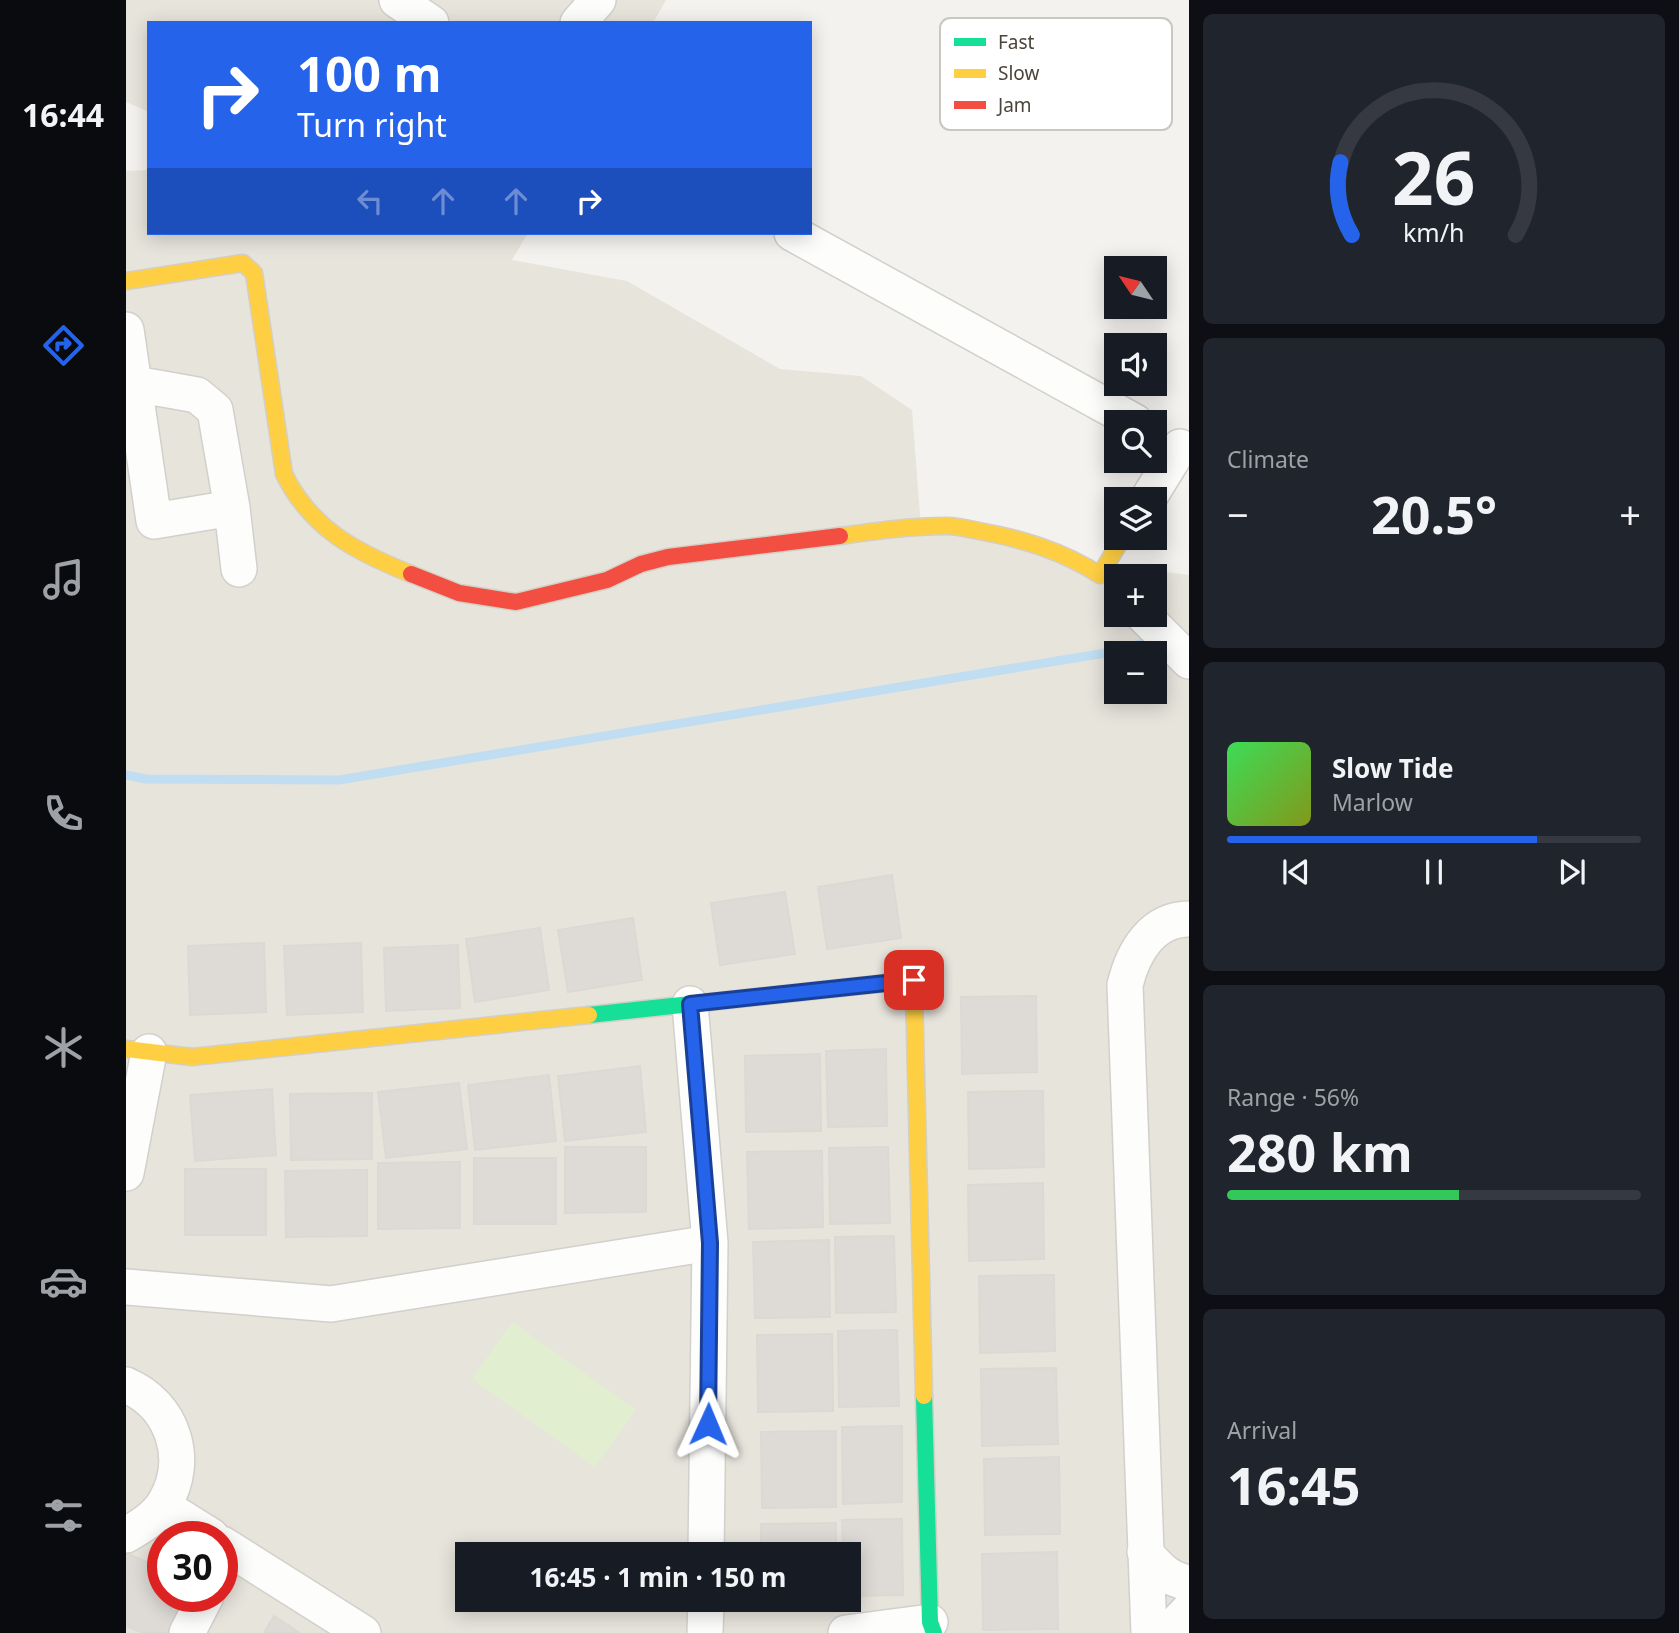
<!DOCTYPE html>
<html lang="en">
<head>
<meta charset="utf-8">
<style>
  :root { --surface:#171b24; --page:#20242c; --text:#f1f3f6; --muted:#9ea1a6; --line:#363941; --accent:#2563eb }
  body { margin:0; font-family:"Noto Sans",sans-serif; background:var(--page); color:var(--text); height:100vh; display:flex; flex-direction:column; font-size:26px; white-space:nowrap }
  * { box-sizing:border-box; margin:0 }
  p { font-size:23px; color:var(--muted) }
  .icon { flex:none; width:38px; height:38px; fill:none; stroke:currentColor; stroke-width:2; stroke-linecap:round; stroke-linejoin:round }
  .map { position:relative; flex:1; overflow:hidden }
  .side { display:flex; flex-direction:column; gap:14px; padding:14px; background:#0d0f14; width:490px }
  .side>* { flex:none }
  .top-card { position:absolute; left:21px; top:21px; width:665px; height:214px; border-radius:0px; box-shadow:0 4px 18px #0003; background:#2563eb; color:#fff; overflow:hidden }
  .needle { width:46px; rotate:305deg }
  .fabs { position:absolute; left:978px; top:256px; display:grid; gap:14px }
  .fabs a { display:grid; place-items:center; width:63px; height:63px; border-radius:0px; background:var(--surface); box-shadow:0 4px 18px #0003; font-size:35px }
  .speed { position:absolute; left:21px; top:1521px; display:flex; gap:14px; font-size:35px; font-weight:700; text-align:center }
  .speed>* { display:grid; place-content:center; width:91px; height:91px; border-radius:50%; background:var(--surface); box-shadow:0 4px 18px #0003; line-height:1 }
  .speed .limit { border:10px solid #d22; background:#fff; color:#111 }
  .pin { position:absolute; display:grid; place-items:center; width:60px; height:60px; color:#fff; margin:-30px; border-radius:14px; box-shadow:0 4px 10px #0006 }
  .me { position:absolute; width:77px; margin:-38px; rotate:1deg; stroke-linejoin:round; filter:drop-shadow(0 0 5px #0008) }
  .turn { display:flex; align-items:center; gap:24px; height:147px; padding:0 35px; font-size:32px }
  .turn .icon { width:91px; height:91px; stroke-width:2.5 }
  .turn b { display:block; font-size:49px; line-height:60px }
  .lanes { display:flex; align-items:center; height:66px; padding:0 35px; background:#0003; justify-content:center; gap:35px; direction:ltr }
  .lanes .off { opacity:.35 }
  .big { font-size:52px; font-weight:700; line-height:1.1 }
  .side .widget { flex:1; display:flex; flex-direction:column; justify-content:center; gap:10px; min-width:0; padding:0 24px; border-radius:10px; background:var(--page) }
  .side .dial { align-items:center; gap:0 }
  .dial svg { height:182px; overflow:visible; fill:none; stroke:var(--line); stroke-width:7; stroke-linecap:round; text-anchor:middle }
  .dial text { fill:var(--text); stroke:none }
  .song { display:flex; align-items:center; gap:21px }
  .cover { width:84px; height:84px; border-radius:10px; background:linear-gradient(135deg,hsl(130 70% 55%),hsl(70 70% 35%)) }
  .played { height:7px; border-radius:4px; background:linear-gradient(90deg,var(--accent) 75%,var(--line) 75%) }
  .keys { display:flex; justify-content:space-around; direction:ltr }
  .heat { display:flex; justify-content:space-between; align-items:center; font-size:38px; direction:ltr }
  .charge { height:10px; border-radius:5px; background:linear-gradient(90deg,#34c759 56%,var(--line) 0) }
  .trip { position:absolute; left:329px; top:1542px; width:406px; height:70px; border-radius:0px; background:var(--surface); box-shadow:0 4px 18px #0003; font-weight:700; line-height:70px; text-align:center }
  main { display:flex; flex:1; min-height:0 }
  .tabs { display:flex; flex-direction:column; width:126px; justify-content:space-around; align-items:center; background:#090b0e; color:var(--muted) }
  .tabs .icon { width:49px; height:49px }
  .tabs .on { color:var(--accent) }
  .tabs b { font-size:32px; color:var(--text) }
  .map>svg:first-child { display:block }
</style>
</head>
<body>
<main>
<nav class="tabs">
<b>16:44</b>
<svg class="icon on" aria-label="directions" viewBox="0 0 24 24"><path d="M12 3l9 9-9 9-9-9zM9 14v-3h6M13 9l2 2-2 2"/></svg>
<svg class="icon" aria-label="music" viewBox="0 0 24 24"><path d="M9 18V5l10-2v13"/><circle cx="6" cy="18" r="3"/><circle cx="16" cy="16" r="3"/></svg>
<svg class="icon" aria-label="phone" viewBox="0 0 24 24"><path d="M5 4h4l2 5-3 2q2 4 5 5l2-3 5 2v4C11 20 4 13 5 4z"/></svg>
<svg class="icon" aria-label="climate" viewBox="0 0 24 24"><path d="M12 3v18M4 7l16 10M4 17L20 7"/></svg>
<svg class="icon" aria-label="car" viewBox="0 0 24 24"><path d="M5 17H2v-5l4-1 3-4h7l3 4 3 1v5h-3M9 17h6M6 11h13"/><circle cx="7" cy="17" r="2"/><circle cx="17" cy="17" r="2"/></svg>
<svg class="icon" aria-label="filters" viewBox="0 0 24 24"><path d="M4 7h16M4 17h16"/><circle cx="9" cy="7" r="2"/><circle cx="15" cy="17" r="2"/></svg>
</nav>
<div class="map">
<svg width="1063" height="1633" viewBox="0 0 1063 1633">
  <rect width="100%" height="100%" fill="#f4f2ee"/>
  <path fill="#e7e4dc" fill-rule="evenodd" d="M 0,0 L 540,0 L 527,23 L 23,23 L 23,112 L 0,102 Z
    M 23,170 L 23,233 L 402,233 L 386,260 L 501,281 L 654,369 L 735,376 L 786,410 L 795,528 L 950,560 L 1063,575 L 1063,1633 L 0,1633 L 0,171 ZM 990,576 L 1029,576 L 1029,614 L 990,614 ZM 990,653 L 1029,653 L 1029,691 L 990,691 ZM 37,1536 L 96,1536 L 96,1596 L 37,1596 ZM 341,1554 L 723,1554 L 723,1600 L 341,1600 Z"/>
  <path fill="#e1eecf" d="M 386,1322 L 510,1410 L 469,1467 L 346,1379 Z"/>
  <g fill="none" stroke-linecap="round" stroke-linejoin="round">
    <path stroke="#c0ddf1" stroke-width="9" d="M 0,775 L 20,779 L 213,780 L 985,652 L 1029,640"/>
  </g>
  <path fill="#dedbd6" stroke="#dcd9d4" stroke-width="2" d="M 766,875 L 775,938 L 701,949 L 692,887 Z
    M 659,892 L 669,954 L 594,965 L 585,903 Z
    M 507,918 L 516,980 L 442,992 L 432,930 Z
    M 414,928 L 423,990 L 349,1002 L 340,939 Z
    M 138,943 L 140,1012 L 64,1015 L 62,946 Z
    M 235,943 L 237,1012 L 161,1015 L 158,946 Z
    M 332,945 L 334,1008 L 260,1011 L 258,948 Z
    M 910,996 L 911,1072 L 836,1074 L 835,997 Z
    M 760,1049 L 761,1126 L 702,1127 L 700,1051 Z
    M 694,1054 L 695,1131 L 620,1132 L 619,1056 Z
    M 514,1066 L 520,1132 L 439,1141 L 432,1076 Z
    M 423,1075 L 430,1141 L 349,1150 L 342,1085 Z
    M 333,1083 L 341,1149 L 260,1158 L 252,1092 Z
    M 146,1089 L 150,1155 L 69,1161 L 64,1095 Z
    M 917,1091 L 918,1167 L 843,1169 L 842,1092 Z
    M 246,1093 L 246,1159 L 165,1160 L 164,1094 Z
    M 439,1147 L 520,1147 L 520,1212 L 439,1213 Z
    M 762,1147 L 764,1223 L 704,1224 L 703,1148 Z
    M 696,1151 L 697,1227 L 623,1229 L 621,1152 Z
    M 348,1158 L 430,1158 L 430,1224 L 348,1224 Z
    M 334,1162 L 334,1228 L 252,1229 L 252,1163 Z
    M 59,1169 L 140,1169 L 140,1235 L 59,1235 Z
    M 241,1170 L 241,1236 L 160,1237 L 159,1171 Z
    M 917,1183 L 918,1259 L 843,1261 L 842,1185 Z
    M 768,1236 L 770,1312 L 710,1313 L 709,1237 Z
    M 703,1240 L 704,1317 L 629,1318 L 627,1242 Z
    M 928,1275 L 929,1351 L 854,1353 L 853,1276 Z
    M 771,1330 L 773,1406 L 713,1407 L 712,1331 Z
    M 706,1334 L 707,1411 L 632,1412 L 631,1335 Z
    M 930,1368 L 932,1444 L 856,1446 L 855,1369 Z
    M 776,1426 L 776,1502 L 717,1504 L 716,1427 Z
    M 710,1431 L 710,1507 L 636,1508 L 635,1432 Z
    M 933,1457 L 934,1534 L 859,1535 L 858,1459 Z
    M 776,1519 L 777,1595 L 723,1596 L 723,1554 L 717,1554 L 716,1520 Z
    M 710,1523 L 710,1554 L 635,1554 L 635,1524 Z
    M 931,1552 L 932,1629 L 857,1630 L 856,1554 Z
    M 0,1553 L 37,1569 L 37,1596 L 58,1596 L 42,1633 L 17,1633 L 0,1626 Z
    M 148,1616 L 174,1633 L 138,1633 Z"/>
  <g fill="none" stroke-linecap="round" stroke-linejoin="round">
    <defs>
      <path id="street" d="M 271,0 L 305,23
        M 452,23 L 472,0
        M 666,233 L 1009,422
        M 0,330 L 28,521 L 106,508 L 89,410 L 71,395 L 9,384
        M 1022,499 L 1054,447
        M 106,508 L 113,569
        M 1016,614 L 1063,661
        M 564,1004 L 584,1243 L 580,1554
        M 0,1173 L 23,1052
        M 0,1287 L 205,1304 L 584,1243
        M 0,1385 C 47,1405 65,1460 38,1504 C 29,1518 14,1527 0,1535
        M 37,1506 L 85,1536
        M 96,1544 L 237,1633
        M 1019,1552 C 1031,1567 1043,1580 1063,1583
        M 61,1633 L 80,1596
        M 579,1633 L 580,1600
        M 720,1633 L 804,1622
        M 1023,1633 L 999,985 C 1007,952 1026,919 1063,919
        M 1041,1633 L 1063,1610"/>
      <path id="fast" d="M 463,1015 L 788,980 L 788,992
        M 798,1396 L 804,1622 L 808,1633"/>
      <path id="slow" d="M 0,281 L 117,263 L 128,273 L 158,474 C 185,529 230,552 285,574
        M 714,536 C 749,531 785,526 821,526 C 832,526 843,529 853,531 C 897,539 936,551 974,575 L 997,537
        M 788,992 L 798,1396
        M 0,1049 L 66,1057 L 463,1015"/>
      <path id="jam" d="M 285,574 L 333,593 L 390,602 L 481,580 L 515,564 L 542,557 L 714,536"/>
    </defs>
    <use href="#street" stroke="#d2d0cb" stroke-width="38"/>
    <use href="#fast" stroke="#d3cfc5" stroke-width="19"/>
    <use href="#slow" stroke="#d3cfc5" stroke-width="19"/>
    <use href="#jam" stroke="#d3cfc5" stroke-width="19"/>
    <use href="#street" stroke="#fdfdfc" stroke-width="35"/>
    <use href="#fast" stroke="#16e098" stroke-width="16"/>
    <use href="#slow" stroke="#ffcf43" stroke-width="16"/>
    <use href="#jam" stroke="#f24e42" stroke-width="16"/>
  </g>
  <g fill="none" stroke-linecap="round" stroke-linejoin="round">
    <defs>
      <path id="route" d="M 582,1424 L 584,1243 L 564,1004 L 788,980"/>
    </defs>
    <use href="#route" stroke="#184099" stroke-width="18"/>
    <use href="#route" stroke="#2563eb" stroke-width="12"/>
  </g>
  <rect x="814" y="18" width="232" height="112" rx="10" fill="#fff" stroke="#c9c7c4" stroke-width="2"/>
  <rect x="828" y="38" width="32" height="8" fill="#16e098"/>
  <rect x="828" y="69" width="32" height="9" fill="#ffcf43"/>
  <rect x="828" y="101" width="32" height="8" fill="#f24e42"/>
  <g font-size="19" fill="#4b4439">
    <text x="872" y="49">Fast</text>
    <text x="872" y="80">Slow</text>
    <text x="872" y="112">Jam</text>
  </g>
</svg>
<div class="fabs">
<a><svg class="needle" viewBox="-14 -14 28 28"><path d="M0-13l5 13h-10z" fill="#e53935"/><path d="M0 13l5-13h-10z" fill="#9ea1a6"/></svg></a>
<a><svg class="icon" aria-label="sound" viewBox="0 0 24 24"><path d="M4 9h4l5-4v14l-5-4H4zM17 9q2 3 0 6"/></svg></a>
<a><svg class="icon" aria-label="search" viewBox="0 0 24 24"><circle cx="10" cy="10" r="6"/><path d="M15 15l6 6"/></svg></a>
<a><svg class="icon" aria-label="layers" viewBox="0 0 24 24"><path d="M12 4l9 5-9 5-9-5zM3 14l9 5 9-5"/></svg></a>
<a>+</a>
<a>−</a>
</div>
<div class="speed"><div class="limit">30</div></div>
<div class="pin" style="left:788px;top:980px;background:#d93025"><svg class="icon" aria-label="arrive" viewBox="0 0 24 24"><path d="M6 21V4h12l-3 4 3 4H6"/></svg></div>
<svg class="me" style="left:582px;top:1424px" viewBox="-20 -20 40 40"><path d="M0-17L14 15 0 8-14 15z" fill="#2563eb" stroke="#fff" stroke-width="4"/></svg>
<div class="trip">16:45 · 1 min · 150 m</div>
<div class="top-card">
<div class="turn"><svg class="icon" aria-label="right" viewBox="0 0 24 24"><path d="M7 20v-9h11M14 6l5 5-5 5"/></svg><div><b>100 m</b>Turn right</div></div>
<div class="lanes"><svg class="icon off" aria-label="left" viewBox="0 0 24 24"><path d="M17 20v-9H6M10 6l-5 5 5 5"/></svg><svg class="icon off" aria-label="ahead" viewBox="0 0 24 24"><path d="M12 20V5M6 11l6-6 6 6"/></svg><svg class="icon off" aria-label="ahead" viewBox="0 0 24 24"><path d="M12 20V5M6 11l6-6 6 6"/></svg><svg class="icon" aria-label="right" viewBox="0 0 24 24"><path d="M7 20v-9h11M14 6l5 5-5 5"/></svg></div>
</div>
</div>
<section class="side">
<div class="widget dial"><svg viewBox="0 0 100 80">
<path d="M14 69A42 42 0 1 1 86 69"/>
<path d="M14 69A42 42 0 0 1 9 37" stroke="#2563eb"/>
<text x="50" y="56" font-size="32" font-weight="700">26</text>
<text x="50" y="72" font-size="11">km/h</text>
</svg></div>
<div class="widget"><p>Climate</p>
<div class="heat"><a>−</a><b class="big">20.5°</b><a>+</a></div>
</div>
<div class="widget">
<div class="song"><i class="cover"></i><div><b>Slow Tide</b><p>Marlow</p></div></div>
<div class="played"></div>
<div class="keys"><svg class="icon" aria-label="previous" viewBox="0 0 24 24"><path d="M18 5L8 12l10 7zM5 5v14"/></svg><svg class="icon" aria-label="pause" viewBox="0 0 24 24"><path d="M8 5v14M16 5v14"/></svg><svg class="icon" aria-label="next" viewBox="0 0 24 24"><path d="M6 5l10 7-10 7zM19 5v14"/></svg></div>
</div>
<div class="widget"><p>Range · 56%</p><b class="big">280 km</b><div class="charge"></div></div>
<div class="widget"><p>Arrival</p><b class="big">16:45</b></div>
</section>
</main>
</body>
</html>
